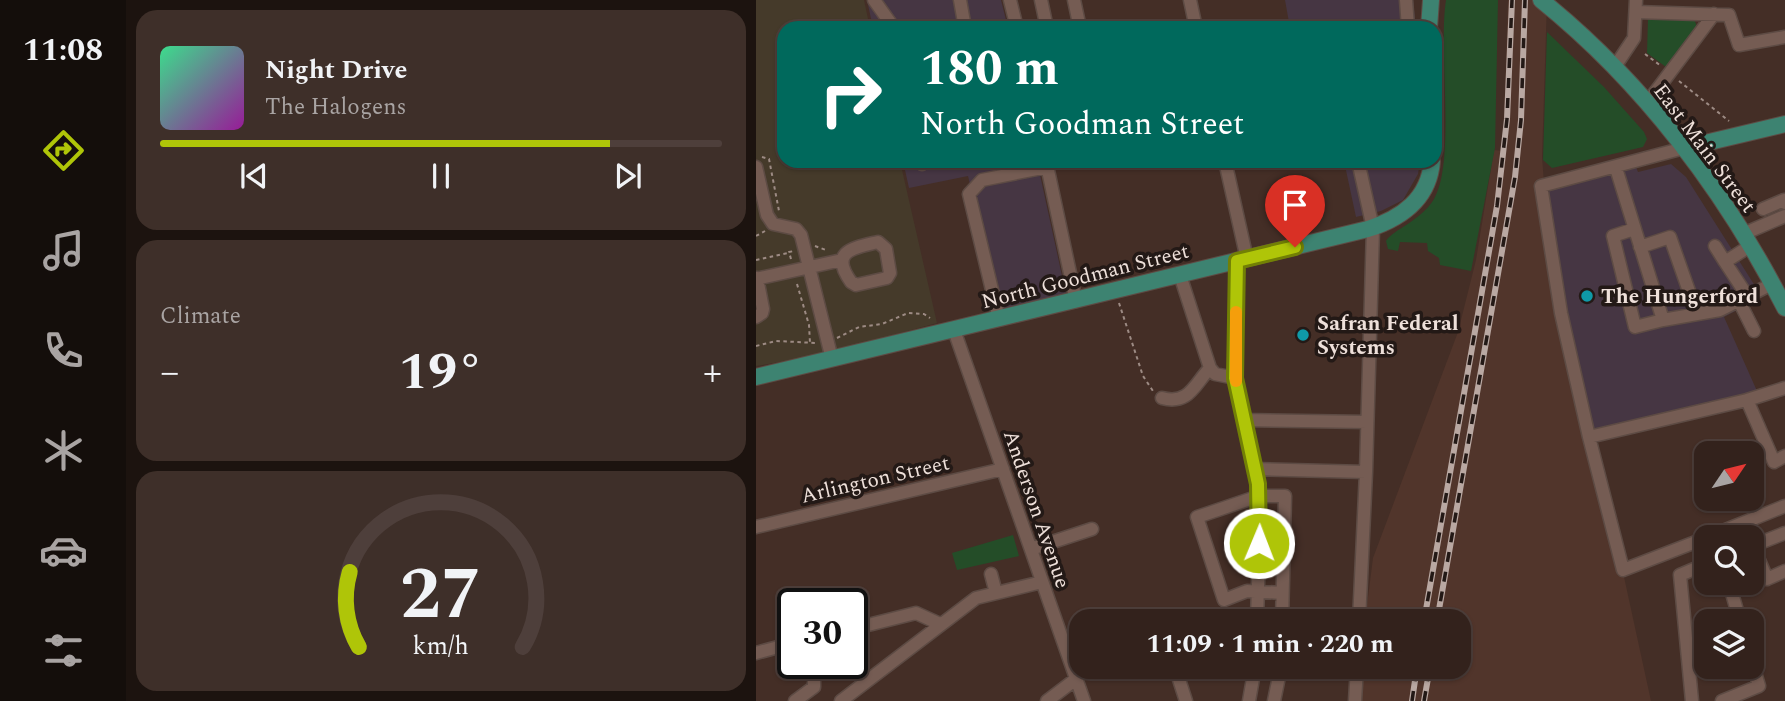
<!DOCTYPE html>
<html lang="en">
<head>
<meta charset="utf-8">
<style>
  :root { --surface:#33221c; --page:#3e2f29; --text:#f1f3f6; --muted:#a9a4a3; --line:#4e3f3b; --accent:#afc508 }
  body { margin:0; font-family:Spectral,serif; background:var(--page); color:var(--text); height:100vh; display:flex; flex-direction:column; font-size:26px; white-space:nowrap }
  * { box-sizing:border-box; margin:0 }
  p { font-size:23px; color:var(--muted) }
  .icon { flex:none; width:38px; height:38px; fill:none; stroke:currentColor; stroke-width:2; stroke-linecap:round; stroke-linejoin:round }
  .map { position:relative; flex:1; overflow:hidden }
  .drawer { display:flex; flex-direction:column; gap:10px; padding:10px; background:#1c130f; width:630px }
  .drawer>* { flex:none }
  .hud { position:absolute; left:21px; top:21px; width:665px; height:147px; border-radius:21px; box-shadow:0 2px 5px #0004,0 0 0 2px var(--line); background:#00695c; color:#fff; overflow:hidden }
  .needle { width:46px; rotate:55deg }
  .tools { position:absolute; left:938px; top:441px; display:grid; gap:14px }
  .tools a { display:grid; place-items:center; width:70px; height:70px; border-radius:14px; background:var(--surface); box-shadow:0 2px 5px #0004,0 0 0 2px var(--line); font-size:35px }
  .speed { position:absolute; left:21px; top:588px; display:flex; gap:14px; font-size:35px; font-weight:700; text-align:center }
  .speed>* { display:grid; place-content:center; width:91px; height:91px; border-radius:50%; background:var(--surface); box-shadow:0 2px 5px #0004,0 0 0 2px var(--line); line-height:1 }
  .speed .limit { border:4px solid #111; border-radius:10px; background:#fff; color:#111 }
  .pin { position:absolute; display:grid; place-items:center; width:60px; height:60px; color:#fff; margin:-72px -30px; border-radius:50% 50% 50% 0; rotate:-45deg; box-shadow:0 0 7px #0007 }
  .pin .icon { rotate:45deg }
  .me { position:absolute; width:77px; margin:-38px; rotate:1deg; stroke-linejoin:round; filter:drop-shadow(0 0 5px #0008) }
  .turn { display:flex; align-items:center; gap:24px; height:147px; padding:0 28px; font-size:32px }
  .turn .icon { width:91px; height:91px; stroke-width:2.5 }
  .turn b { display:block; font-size:49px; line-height:60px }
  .big { font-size:52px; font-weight:700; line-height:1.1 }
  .drawer .widget { flex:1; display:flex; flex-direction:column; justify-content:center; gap:10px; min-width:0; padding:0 24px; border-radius:21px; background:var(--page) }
  .drawer .dial { align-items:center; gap:0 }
  .dial svg { height:182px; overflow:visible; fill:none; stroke:var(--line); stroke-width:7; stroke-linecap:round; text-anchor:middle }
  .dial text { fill:var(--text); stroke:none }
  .song { display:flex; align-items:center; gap:21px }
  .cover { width:84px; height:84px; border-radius:10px; background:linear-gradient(135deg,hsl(150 70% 55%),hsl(300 70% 35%)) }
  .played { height:7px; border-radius:4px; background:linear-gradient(90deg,var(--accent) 80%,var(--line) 80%) }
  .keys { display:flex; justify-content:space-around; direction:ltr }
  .heat { display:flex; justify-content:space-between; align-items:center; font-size:38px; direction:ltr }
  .trip { position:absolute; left:313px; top:609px; width:402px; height:70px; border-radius:21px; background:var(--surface); box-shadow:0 2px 5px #0004,0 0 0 2px var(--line); font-weight:700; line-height:70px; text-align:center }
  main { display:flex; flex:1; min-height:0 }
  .dock { display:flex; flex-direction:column; width:126px; justify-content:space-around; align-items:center; background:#140e0b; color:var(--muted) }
  .dock .icon { width:49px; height:49px }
  .dock .selected { color:var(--accent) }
  .dock b { font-size:32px; color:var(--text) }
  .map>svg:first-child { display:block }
</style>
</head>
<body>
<main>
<nav class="dock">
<b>11:08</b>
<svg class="icon selected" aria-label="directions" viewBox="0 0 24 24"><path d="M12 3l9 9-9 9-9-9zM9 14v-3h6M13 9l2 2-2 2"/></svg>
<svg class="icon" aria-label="music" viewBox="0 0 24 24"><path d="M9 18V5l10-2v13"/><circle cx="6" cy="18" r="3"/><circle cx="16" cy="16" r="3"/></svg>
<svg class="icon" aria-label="phone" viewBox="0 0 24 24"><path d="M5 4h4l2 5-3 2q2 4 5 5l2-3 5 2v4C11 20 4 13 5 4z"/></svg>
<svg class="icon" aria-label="climate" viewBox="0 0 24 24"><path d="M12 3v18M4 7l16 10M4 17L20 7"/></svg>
<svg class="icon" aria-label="car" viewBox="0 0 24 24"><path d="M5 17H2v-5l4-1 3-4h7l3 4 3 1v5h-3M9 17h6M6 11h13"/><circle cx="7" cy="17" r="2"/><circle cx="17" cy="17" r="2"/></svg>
<svg class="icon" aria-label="filters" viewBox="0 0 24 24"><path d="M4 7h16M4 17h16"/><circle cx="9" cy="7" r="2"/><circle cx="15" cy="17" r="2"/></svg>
</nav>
<section class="drawer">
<div class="widget">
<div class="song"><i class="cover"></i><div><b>Night Drive</b><p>The Halogens</p></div></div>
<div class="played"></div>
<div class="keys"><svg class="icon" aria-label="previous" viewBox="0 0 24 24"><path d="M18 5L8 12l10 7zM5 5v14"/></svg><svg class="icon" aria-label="pause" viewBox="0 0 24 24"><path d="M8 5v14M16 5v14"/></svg><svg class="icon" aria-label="next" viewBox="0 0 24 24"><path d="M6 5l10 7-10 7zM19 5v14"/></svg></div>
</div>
<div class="widget"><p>Climate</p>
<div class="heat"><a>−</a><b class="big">19°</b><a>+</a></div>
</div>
<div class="widget dial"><svg viewBox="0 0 100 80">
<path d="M14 69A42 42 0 1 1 86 69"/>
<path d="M14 69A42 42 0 0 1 10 36" stroke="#afc508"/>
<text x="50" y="56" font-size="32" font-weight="700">27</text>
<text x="50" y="72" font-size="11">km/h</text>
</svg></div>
</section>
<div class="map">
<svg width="1029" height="701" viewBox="0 0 1029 701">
  <rect width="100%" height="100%" fill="#442e26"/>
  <path fill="#463643" d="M 111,0 L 245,0 L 252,28 L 117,28 Z
    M 529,0 L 657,0 L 660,28 L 534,28 Z
    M 147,161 L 281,161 L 310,294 L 244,309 L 212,176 L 153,188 Z
    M 588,161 L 664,161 L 662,174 L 647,200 L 625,211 L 600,217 Z
    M 915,164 L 930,177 L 1006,297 L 968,317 L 1001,391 L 835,432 L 806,288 L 792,188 L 880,167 L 882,172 Z"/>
  <path fill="#51352b" d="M 752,0 L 791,0 L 786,157 L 791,223 L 895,701 L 599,701 L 603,667 L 704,667 L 704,621 L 609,621 L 617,558 L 702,332 L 720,260 L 738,150 L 747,151 Z"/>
  <path fill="#453a2a" d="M 0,0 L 108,0 L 114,28 L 28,28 L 28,161 L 144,161 L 181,323 L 61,356 L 0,366 Z"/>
  <path fill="#244d28" d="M 690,0 L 742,0 L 739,148 L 715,271 L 684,265 L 683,258 L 672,251 L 671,243 L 644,242 L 642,251 L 632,249 L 630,241 C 636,230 665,221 678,199 C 700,161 682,51 690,0 Z
    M 898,14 L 937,16 L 941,27 L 910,67 L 891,53 L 892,19 Z
    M 791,32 L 848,87 L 888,132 L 891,139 L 887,147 L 796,168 L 787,160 Z
    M 257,535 L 263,556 L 201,570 L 196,553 Z"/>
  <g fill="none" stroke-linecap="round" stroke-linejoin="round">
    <defs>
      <path id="minor" d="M 118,0 L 138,28
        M 204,0 L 209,28
        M 254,0 L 261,28
        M 285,0 L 291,28
        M 318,0 L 324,28
        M 434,0 L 440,28
        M 650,0 L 652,28
        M 880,12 L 973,15 L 983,45 L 1029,37
        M 858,68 L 878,38 L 880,0
        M 891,103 L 958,14
        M 928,148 L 785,186 L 805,313 L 833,437 L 991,400
        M 166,161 L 166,164
        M 290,161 L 320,301
        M 469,161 L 491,259
        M 0,167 L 11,215 L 17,224 L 40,229 L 45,235 L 76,359
        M 860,168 L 907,320 L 964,310 L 1016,284
        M 1007,209 L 1028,200 L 1029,203
        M 878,229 L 857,236 L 879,327 L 907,320
        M 987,234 L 1029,216
        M 122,242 L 130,249 L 134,273 L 131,278 L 100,285 L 95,282 C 73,251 97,248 122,242 Z
        M 959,246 L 969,262
        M 884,247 L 914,237 L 941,314
        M 481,261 L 479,378 L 502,484 L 504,512 L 501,621
        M 424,275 L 454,368 L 459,374 L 479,378
        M 0,279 L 86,260
        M 992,297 L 969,262 L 994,246
        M 983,301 L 998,331
        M 0,317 L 6,313 L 7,309 L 1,278
        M 243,319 L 213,194 L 226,180 L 291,167
        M 198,330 L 328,701
        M 1029,388 L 991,400 L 1018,462 L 1029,456
        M 406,398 C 433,405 438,385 454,368
        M 488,420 L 611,422
        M 833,437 L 867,570 L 950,538
        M 498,469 L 610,472 L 617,228 L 602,161
        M 0,527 L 247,469
        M 952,537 L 1029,506
        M 996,546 L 1029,533
        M 997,546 L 1011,579 L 1029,571
        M 275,549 L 336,529
        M 235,574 L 240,593
        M 973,583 L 984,621
        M 526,621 L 529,496 L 503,496 L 441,517 L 468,600 L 491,591 L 526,593
        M 603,621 L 610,472
        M 96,629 L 160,613 L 184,624
        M 0,653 L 37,643
        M 419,667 L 430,701
        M 39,701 L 58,687 L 58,678 L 41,663
        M 85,701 L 220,598 L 286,582
        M 291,701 L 320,679
        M 493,701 L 499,667
        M 518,701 L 525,667
        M 599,701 L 601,667
        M 936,701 L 924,575 L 950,564
        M 966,701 L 1003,686 L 996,662"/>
      <path id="major" d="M 785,0 C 887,82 970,192 1029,308
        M 673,28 L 675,0
        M 928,148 L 1029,124
        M 0,377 L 612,229 C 646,218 673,199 676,161"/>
    </defs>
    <use href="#minor" stroke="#5d4b44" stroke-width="15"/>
    <use href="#major" stroke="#5d4b44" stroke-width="18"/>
    <path stroke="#9d8b84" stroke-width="2" stroke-dasharray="3.5 3.5" stroke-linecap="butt" d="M 889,54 L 905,66
      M 923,81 L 973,121
      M 6,157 L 13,159 L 23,211
      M 0,236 L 9,231
      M 59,246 L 70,250
      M 35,259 L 33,252 L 38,251
      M 0,260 L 32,253
      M 41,284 L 53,325 L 54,343
      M 363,303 L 387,376 L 397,391
      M 81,338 L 103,327 L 126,324 L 152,313 L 168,314 L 174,318
      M 0,346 L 20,341 L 61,343"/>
    <use href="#minor" stroke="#755c53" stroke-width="12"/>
    <use href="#major" stroke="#3d8371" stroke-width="16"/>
    <defs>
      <path id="rail" d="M 668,621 L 741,206 L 751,119 L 756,0
        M 681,621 L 759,177 L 765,120 L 769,0
        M 656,701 L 661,667
        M 668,701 L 674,667"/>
    </defs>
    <use href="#rail" stroke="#b9a8a2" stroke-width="6"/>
    <use href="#rail" stroke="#231916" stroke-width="3.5" stroke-dasharray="10" stroke-linecap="butt"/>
  </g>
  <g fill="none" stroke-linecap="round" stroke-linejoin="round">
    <defs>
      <path id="route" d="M 503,543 L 502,484 L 479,378 L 481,261 L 539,247"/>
    </defs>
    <use href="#route" stroke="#728005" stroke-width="18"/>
    <use href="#route" stroke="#afc508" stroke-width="12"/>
    <path stroke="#f59e0b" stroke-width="12" d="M 480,381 L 480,312"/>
  </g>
  <g fill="#0f9aa8" stroke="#231916" stroke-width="2.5">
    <circle cx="831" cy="296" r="7"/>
    <circle cx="547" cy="335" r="7"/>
  </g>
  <g text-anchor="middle" stroke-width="7" stroke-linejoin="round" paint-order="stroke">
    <g font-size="21" fill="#eee0da" stroke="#231916">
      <text transform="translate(949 148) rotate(53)" y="7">East Main Street</text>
      <text transform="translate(329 276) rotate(-14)" y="7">North Goodman Street</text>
      <text transform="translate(119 479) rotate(-13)" y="7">Arlington Street</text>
      <text transform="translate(281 509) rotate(71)" y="7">Anderson Avenue</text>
    </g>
    <g font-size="21" font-weight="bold" fill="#eee0da" stroke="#231916" text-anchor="start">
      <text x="845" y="303">The Hungerford</text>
      <text x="561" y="330">Safran Federal<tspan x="561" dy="24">Systems</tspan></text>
    </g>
  </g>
</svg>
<div class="tools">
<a><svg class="needle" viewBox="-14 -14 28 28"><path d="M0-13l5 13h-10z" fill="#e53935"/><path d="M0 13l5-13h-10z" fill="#a9a4a3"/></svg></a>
<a><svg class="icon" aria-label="search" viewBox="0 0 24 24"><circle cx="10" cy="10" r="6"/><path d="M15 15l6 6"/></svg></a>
<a><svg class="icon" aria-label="layers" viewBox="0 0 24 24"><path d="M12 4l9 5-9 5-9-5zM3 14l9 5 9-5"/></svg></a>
</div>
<div class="speed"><div class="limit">30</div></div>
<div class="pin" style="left:539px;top:247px;background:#d93025"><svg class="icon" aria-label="arrive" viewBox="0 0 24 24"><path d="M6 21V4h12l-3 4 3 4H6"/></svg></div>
<svg class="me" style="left:503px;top:543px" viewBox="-20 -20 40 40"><circle r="17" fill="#afc508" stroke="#fff" stroke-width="3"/><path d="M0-11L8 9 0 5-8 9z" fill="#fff"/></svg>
<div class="trip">11:09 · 1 min · 220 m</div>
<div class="hud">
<div class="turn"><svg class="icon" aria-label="right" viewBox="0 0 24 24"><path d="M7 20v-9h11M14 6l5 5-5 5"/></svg><div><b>180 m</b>North Goodman Street</div></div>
</div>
</div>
</main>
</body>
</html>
